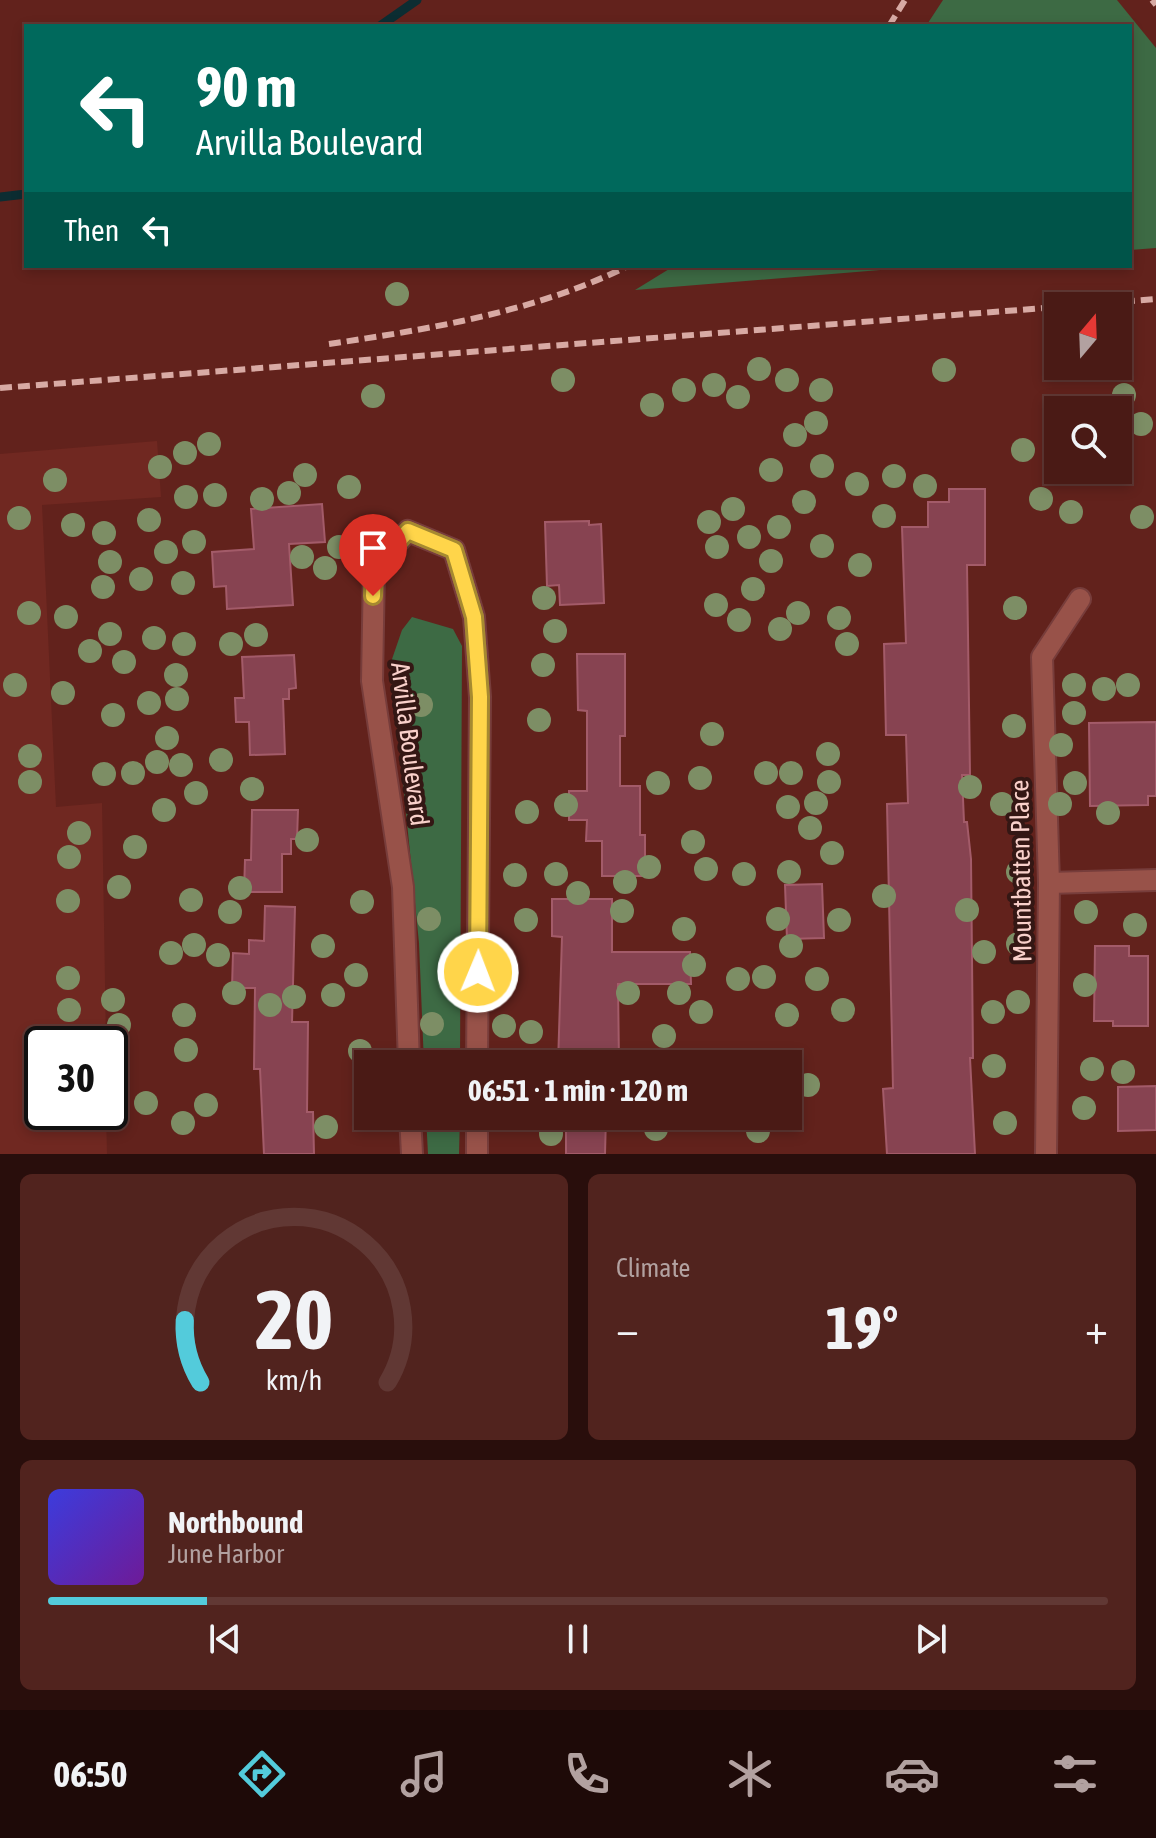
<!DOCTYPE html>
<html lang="en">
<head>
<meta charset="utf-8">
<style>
  :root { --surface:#4a1a15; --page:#51231e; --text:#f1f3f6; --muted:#b2a1a0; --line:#613834; --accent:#53cbdb }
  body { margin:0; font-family:"Asap Condensed",sans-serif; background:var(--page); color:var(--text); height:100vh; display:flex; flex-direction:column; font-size:30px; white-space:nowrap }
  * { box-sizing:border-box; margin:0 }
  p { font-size:26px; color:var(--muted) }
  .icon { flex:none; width:44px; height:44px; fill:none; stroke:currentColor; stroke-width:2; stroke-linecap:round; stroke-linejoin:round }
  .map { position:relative; height:1154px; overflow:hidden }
  .side { display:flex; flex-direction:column; gap:20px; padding:20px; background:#290e0c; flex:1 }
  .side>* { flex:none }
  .guide { position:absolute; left:24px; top:24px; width:1108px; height:244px; border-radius:0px; box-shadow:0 4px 12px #0003,0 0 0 2px var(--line); background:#00695c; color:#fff; overflow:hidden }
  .needle { width:52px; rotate:19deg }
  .buttons { position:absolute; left:1044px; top:292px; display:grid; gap:16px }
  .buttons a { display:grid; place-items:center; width:88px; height:88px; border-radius:0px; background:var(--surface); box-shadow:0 4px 12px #0003,0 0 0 2px var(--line); font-size:40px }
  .speed { position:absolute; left:24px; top:1026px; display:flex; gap:16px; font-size:40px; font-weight:700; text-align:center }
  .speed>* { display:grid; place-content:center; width:104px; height:104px; border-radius:50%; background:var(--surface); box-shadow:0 4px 12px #0003,0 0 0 2px var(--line); line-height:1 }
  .speed .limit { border:4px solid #111; border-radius:12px; background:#fff; color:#111 }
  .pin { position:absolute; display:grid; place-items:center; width:68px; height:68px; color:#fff; margin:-82px -34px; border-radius:50% 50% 50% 0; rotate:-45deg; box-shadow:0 0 8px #0007 }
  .pin .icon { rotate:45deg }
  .me { position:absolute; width:88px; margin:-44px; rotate:1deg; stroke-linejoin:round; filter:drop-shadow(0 0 6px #0008) }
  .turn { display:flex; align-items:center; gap:28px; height:168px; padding:0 40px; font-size:36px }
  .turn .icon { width:104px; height:104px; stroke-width:2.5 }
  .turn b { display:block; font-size:56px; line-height:68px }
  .then { display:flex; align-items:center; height:76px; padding:0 40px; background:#0003; gap:16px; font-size:30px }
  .big { font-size:60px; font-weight:700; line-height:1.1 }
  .side .widget { flex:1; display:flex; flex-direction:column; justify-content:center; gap:12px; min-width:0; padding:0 28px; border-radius:12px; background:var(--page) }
  .side .dial { align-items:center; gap:0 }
  .dial svg { height:208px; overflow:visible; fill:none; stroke:var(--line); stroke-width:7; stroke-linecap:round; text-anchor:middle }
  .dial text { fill:var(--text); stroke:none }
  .song { display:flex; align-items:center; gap:24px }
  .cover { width:96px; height:96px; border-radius:12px; background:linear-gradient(135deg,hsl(240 70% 55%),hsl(280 70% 35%)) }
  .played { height:8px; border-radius:4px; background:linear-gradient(90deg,var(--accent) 15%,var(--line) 15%) }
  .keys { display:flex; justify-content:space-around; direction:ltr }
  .heat { display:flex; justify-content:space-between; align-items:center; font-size:44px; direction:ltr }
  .side .tiles { flex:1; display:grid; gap:20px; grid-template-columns:1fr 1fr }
  .widget:last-child { grid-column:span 2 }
  .trip { position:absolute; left:354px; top:1050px; width:448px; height:80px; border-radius:0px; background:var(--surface); box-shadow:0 4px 12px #0003,0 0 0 2px var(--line); font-weight:700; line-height:80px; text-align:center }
  .menu { display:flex; height:128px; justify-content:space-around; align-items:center; background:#1e0a08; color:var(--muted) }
  .menu .icon { width:56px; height:56px }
  .menu .active { color:var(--accent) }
  .menu b { font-size:36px; color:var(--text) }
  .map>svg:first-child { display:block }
</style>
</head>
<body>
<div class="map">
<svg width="1156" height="1154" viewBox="0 0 1156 1154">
  <rect width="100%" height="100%" fill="#62221c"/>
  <path fill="#702821" d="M 157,441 L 161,497 L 42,505 L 56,807 L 102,803 L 106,1044 L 42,1044 L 42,1112 L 106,1112 L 107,1154 L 0,1154 L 0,454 Z"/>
  <path fill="#3d6a44" d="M 943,0 L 1117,0 L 1156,48 L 1156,248 L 1130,250 L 1130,26 L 926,26 Z
    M 674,266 L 929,266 L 635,290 Z
    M 412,617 L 453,629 L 462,646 L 460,1064 L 424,1064 L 419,943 L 391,662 L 402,630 Z
    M 426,1116 L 460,1116 L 459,1154 L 428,1154 Z"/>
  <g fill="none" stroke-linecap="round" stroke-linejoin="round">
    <path stroke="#0c2d32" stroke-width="9" d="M 380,26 L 417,0
      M 0,197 L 26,194"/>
  </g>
  <path fill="#874351" stroke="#a35b69" stroke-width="2" d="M 949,489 L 985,489 L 985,565 L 967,565 L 970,775 L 962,775 L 964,822 L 967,822 L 971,859 L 973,1058 L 970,1058 L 975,1154 L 887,1154 L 883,1089 L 893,1088 L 887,804 L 908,803 L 906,735 L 886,735 L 884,644 L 906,643 L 902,527 L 928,527 L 928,502 L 949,502 Z
    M 322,504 L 325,542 L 289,544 L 293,605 L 227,609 L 226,586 L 214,587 L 212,552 L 254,549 L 251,509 Z
    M 589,521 L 589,525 L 601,524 L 604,603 L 560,605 L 559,585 L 547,586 L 545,522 Z
    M 577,654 L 625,654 L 625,736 L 620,736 L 620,786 L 640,786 L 640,835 L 645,835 L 645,876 L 602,876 L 602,841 L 586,841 L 587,820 L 569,820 L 569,791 L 587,791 L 587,711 L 578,710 Z
    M 294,655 L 296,688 L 289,689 L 289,699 L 283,699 L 285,754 L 250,755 L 249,722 L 236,722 L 235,698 L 244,698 L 242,657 Z
    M 1156,722 L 1156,796 L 1148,796 L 1148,805 L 1090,806 L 1089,723 Z
    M 252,810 L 298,810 L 297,839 L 291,839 L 291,854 L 282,854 L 282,892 L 244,892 L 245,860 L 251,860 Z
    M 822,884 L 824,938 L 787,939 L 785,885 Z
    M 552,899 L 612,899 L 612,952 L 690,952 L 691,984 L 618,984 L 619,1064 L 558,1064 L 562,937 L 552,936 Z
    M 265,906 L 295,907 L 292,1022 L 308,1022 L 307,1112 L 313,1112 L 314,1154 L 264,1154 L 260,1069 L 254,1069 L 255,988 L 232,988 L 233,953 L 249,954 L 249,940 L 264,941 Z
    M 1095,946 L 1129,946 L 1129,956 L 1148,956 L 1148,1026 L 1113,1026 L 1113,1021 L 1094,1021 Z
    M 1156,1086 L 1156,1130 L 1118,1131 L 1118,1087 Z
    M 566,1116 L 606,1116 L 605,1154 L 566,1154 Z"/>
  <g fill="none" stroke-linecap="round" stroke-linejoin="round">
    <defs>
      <path id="minor" d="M 1049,883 L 1156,880
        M 409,1064 L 403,887 L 372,681 L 374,568 L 408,531 L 454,550 L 474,617 L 480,697 L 477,1064
        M 410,1116 L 412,1154
        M 477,1154 L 477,1116
        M 1046,1154 L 1049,883 L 1042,657 L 1080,599"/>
    </defs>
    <use href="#minor" stroke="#773d3b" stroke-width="24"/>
    <use href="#minor" stroke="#985249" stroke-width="20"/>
    <path stroke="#d8aaa4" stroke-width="6" stroke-dasharray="12 6" stroke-linecap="butt" d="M 1152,0 L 1156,5
      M 889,26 L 905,0
      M 1069,306 L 1156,299
      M 329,344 C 430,329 535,312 628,266
      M 0,388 L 1058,307"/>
  </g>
  <g fill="#7d8e65">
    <circle cx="397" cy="294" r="12"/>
    <circle cx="759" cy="369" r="12"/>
    <circle cx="944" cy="370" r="12"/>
    <circle cx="563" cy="380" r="12"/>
    <circle cx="787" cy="380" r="12"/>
    <circle cx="714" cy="385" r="12"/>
    <circle cx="684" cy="390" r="12"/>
    <circle cx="821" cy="390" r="12"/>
    <circle cx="1124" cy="395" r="12"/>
    <circle cx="373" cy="396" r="12"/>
    <circle cx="738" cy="397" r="12"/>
    <circle cx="652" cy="405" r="12"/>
    <circle cx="816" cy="423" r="12"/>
    <circle cx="1141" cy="424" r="12"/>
    <circle cx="795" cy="435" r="12"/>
    <circle cx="209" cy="444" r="12"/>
    <circle cx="1023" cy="450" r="12"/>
    <circle cx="185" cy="453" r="12"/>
    <circle cx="822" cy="466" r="12"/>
    <circle cx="160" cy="467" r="12"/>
    <circle cx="771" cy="470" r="12"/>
    <circle cx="305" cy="475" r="12"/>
    <circle cx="894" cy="476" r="12"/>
    <circle cx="55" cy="480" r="12"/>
    <circle cx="857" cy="484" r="12"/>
    <circle cx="925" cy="486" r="12"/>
    <circle cx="349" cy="487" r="12"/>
    <circle cx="289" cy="493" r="12"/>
    <circle cx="215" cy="495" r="12"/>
    <circle cx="186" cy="497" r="12"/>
    <circle cx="262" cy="499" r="12"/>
    <circle cx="1041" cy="499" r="12"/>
    <circle cx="804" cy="502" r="12"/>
    <circle cx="733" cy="509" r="12"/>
    <circle cx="1071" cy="512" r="12"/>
    <circle cx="884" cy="516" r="12"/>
    <circle cx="1142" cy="517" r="12"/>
    <circle cx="19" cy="518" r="12"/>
    <circle cx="149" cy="520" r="12"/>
    <circle cx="709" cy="522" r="12"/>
    <circle cx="73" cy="525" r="12"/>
    <circle cx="779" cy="527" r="12"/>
    <circle cx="104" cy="533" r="12"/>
    <circle cx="749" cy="537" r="12"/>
    <circle cx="194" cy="542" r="12"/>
    <circle cx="822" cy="546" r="12"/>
    <circle cx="339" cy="547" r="12"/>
    <circle cx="717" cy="547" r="12"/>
    <circle cx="166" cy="552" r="12"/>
    <circle cx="302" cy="557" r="12"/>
    <circle cx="771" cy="561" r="12"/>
    <circle cx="110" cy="562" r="12"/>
    <circle cx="860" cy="565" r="12"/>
    <circle cx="325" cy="568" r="12"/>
    <circle cx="141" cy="579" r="12"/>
    <circle cx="183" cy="583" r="12"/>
    <circle cx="103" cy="587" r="12"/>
    <circle cx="753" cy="589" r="12"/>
    <circle cx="544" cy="598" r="12"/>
    <circle cx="716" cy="605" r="12"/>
    <circle cx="1015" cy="608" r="12"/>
    <circle cx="29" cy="613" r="12"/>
    <circle cx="798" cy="613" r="12"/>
    <circle cx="66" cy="617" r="12"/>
    <circle cx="839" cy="618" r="12"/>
    <circle cx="739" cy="620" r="12"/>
    <circle cx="780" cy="629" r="12"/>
    <circle cx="555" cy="631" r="12"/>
    <circle cx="110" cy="634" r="12"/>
    <circle cx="256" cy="635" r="12"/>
    <circle cx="154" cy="638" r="12"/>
    <circle cx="184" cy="644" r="12"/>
    <circle cx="231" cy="644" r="12"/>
    <circle cx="847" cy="644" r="12"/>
    <circle cx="90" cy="651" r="12"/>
    <circle cx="124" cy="662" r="12"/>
    <circle cx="543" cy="665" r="12"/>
    <circle cx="176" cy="675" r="12"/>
    <circle cx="15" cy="685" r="12"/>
    <circle cx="1074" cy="685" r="12"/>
    <circle cx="1128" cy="685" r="12"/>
    <circle cx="1104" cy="689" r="12"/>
    <circle cx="63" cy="693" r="12"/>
    <circle cx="177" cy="699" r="12"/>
    <circle cx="149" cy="703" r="12"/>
    <circle cx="421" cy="705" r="12"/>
    <circle cx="1074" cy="713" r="12"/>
    <circle cx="113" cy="715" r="12"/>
    <circle cx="539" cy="720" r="12"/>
    <circle cx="1014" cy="726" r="12"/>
    <circle cx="712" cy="734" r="12"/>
    <circle cx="167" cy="738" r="12"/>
    <circle cx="1061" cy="745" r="12"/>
    <circle cx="828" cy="754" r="12"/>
    <circle cx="30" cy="756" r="12"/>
    <circle cx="221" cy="760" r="12"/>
    <circle cx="157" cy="762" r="12"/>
    <circle cx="181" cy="765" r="12"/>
    <circle cx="133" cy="773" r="12"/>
    <circle cx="766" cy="773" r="12"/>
    <circle cx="791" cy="773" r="12"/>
    <circle cx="104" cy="774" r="12"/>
    <circle cx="700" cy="778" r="12"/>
    <circle cx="30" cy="782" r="12"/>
    <circle cx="829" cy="782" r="12"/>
    <circle cx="658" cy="783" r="12"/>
    <circle cx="1075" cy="783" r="12"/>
    <circle cx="970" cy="787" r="12"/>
    <circle cx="252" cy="789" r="12"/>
    <circle cx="196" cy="793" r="12"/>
    <circle cx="816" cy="803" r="12"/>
    <circle cx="1002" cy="804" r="12"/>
    <circle cx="1060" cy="804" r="12"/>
    <circle cx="566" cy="805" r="12"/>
    <circle cx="788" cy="807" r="12"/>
    <circle cx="164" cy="810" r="12"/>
    <circle cx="527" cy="812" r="12"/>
    <circle cx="1108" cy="813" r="12"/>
    <circle cx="810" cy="828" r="12"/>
    <circle cx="79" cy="833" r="12"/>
    <circle cx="307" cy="840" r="12"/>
    <circle cx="693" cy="842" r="12"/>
    <circle cx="135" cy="847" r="12"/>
    <circle cx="832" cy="853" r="12"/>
    <circle cx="69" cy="857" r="12"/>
    <circle cx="649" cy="867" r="12"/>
    <circle cx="706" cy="869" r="12"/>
    <circle cx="789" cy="872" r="12"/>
    <circle cx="1018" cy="872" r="12"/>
    <circle cx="556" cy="874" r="12"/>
    <circle cx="744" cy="874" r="12"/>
    <circle cx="515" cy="875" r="12"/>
    <circle cx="625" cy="882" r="12"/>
    <circle cx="119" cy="887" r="12"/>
    <circle cx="240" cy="888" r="12"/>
    <circle cx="578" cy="893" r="12"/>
    <circle cx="884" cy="896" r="12"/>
    <circle cx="191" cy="900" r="12"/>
    <circle cx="68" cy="901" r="12"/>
    <circle cx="362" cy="902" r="12"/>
    <circle cx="967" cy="910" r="12"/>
    <circle cx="622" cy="911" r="12"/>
    <circle cx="230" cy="912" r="12"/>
    <circle cx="1086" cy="912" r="12"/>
    <circle cx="429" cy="919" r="12"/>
    <circle cx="778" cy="919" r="12"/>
    <circle cx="526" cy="920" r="12"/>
    <circle cx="839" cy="920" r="12"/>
    <circle cx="1135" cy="925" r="12"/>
    <circle cx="684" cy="929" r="12"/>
    <circle cx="1018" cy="944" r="12"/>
    <circle cx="194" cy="945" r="12"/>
    <circle cx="323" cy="946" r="12"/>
    <circle cx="791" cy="946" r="12"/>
    <circle cx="984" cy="952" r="12"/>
    <circle cx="171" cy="953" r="12"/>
    <circle cx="218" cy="955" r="12"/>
    <circle cx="694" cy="965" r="12"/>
    <circle cx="356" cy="975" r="12"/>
    <circle cx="764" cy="977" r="12"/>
    <circle cx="68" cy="978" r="12"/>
    <circle cx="738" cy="979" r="12"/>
    <circle cx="817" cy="979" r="12"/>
    <circle cx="1085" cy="985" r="12"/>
    <circle cx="234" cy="993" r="12"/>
    <circle cx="628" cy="993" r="12"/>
    <circle cx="679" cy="993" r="12"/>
    <circle cx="333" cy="995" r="12"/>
    <circle cx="294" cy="997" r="12"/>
    <circle cx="113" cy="1000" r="12"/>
    <circle cx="1018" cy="1002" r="12"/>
    <circle cx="270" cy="1005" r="12"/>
    <circle cx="69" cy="1010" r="12"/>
    <circle cx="843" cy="1010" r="12"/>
    <circle cx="701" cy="1012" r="12"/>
    <circle cx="993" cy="1012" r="12"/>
    <circle cx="184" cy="1015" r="12"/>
    <circle cx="787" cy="1015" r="12"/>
    <circle cx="432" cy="1024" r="12"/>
    <circle cx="119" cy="1025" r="12"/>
    <circle cx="504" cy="1026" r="12"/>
    <circle cx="531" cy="1032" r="12"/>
    <circle cx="664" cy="1036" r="12"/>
    <circle cx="186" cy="1050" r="12"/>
    <circle cx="360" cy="1051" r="12"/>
    <circle cx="994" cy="1066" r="12"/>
    <circle cx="1092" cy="1069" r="12"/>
    <circle cx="1123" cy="1072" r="12"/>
    <circle cx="808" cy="1085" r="12"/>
    <circle cx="146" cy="1103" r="12"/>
    <circle cx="206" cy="1105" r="12"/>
    <circle cx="1084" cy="1108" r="12"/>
    <circle cx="183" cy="1123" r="12"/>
    <circle cx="1005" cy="1123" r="12"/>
    <circle cx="326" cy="1127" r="12"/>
    <circle cx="656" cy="1129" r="12"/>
    <circle cx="758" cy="1131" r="12"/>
    <circle cx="551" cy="1134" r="12"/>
  </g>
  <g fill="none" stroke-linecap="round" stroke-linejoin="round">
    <defs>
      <path id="route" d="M 373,596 L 374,568 L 408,531 L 454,550 L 474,617 L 480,697 L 478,972"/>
    </defs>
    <use href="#route" stroke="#a68a30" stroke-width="20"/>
    <use href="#route" stroke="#ffd54a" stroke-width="14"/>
  </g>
  <g text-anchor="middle" stroke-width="8" stroke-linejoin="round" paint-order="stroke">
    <g font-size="26" fill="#f9d0ca" stroke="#341714">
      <text transform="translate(410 744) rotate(83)" y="9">Arvilla Boulevard</text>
      <text transform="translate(1021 871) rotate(-91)" y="9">Mountbatten Place</text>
    </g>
  </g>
</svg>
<div class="buttons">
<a><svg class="needle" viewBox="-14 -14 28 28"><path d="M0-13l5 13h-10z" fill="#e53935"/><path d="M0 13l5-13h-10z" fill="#b2a1a0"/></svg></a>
<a><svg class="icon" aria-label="search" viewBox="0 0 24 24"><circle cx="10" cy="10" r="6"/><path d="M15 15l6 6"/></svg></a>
</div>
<div class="speed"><div class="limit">30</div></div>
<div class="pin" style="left:373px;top:596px;background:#d93025"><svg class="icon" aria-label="arrive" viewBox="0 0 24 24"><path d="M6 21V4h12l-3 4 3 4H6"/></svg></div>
<svg class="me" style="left:478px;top:972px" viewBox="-20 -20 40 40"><circle r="17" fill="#ffd54a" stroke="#fff" stroke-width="3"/><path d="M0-11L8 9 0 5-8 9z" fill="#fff"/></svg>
<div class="trip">06:51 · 1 min · 120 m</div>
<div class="guide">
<div class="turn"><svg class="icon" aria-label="left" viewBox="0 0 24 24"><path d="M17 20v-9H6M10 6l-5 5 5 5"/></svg><div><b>90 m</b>Arvilla Boulevard</div></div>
<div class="then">Then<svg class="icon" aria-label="left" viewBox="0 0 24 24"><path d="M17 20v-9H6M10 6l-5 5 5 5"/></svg></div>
</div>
</div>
<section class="side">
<div class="tiles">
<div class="widget dial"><svg viewBox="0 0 100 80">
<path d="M14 69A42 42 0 1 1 86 69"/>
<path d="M14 69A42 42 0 0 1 8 45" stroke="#53cbdb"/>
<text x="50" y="56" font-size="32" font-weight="700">20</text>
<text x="50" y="72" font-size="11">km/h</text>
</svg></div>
<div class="widget"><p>Climate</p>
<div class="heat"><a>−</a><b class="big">19°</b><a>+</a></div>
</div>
<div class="widget">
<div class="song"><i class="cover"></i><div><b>Northbound</b><p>June Harbor</p></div></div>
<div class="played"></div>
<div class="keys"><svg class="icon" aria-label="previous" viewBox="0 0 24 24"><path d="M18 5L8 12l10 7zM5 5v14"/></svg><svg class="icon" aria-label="pause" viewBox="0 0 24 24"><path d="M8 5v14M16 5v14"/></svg><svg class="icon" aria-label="next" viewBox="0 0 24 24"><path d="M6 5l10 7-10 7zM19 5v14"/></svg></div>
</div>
</div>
</section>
<nav class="menu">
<b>06:50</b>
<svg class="icon active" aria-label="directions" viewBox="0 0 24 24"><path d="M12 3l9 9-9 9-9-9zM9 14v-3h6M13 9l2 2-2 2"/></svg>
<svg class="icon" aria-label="music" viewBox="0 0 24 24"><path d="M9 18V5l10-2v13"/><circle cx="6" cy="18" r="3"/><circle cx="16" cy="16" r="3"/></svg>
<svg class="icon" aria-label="phone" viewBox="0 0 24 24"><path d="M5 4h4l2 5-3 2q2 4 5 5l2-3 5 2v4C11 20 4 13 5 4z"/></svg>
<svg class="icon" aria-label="climate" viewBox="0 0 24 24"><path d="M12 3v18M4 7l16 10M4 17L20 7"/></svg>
<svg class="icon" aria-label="car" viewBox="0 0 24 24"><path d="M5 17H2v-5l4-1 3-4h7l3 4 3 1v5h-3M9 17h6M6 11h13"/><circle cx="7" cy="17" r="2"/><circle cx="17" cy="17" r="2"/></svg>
<svg class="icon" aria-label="filters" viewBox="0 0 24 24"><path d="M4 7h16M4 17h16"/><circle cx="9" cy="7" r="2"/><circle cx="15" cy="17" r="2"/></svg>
</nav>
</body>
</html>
